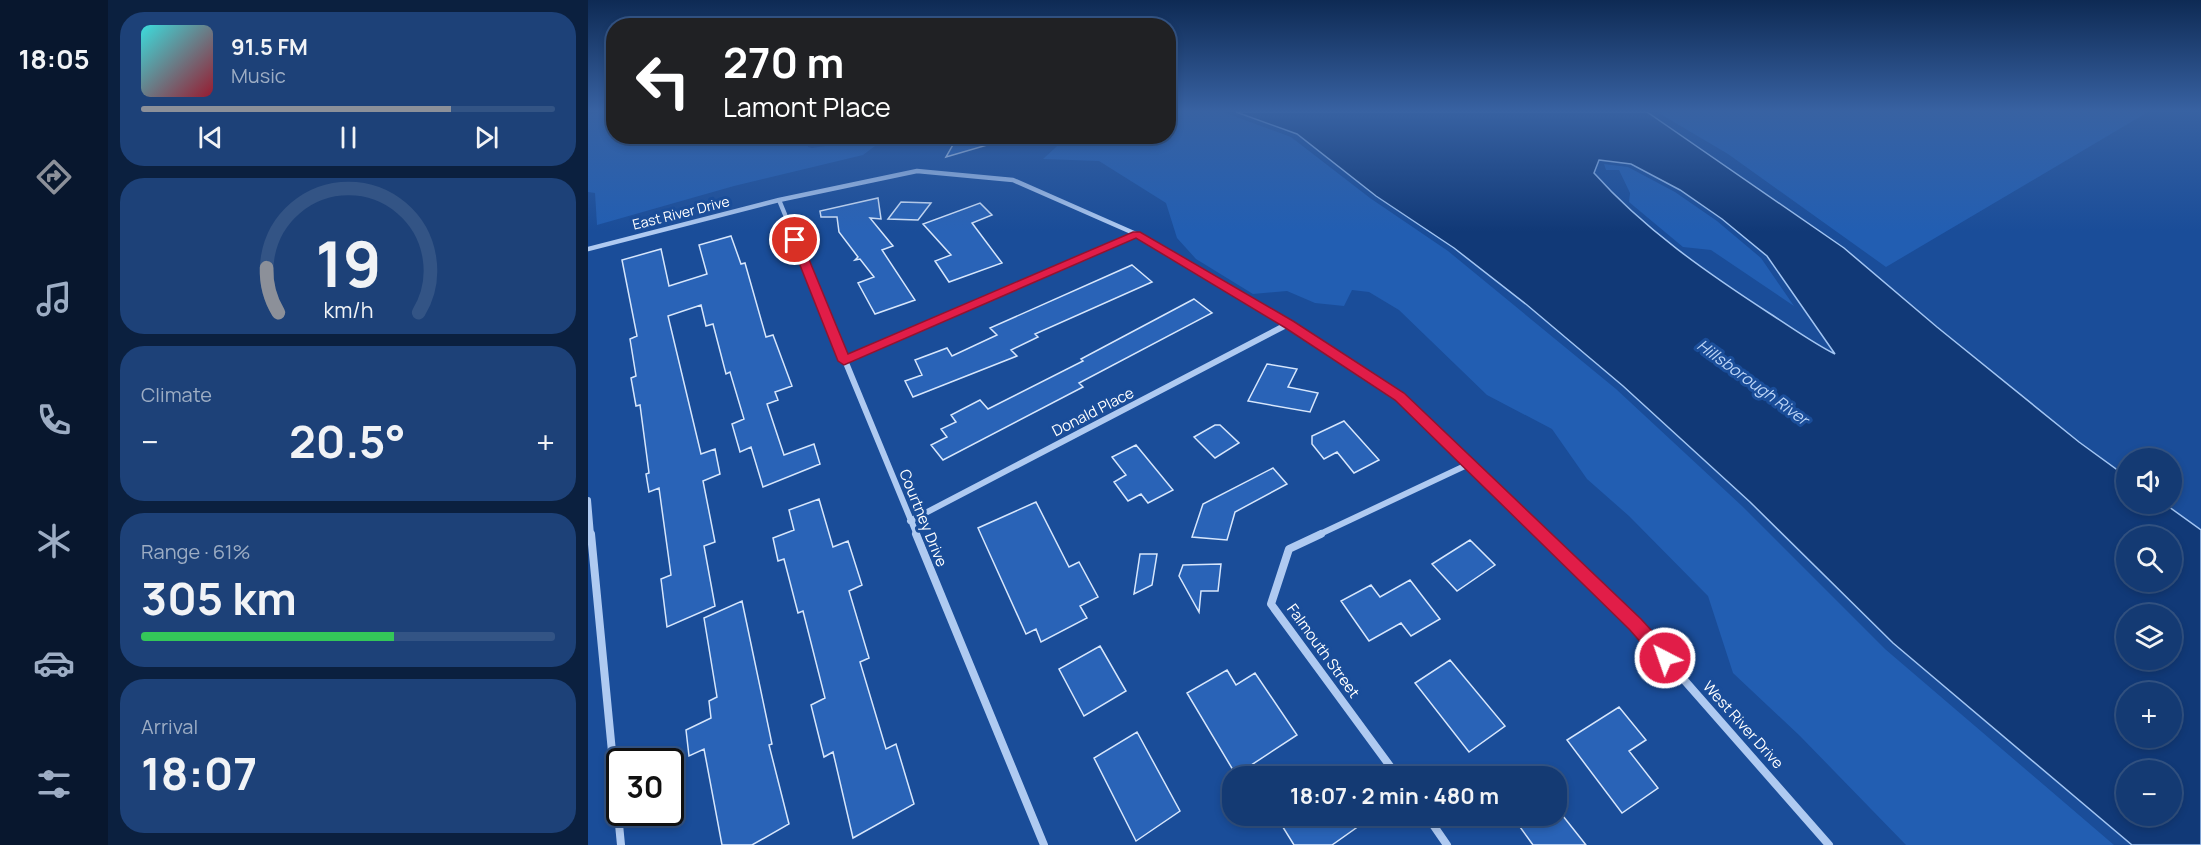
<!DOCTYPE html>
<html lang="en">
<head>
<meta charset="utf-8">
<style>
  :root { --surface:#143a73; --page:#1d4178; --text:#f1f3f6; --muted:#9dadc4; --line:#335485; --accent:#8c9099 }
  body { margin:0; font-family:Manrope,sans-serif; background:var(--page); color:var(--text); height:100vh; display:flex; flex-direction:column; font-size:22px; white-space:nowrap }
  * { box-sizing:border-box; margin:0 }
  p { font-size:20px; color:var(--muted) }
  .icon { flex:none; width:33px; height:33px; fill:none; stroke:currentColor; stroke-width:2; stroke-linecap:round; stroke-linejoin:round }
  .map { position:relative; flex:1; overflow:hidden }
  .panel { display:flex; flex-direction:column; gap:12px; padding:12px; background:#0b203f; width:480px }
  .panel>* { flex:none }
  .guide { position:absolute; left:18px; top:18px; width:570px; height:126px; border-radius:24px; box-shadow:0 3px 9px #0003,0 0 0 2px var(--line); background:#202124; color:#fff; overflow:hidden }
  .fabs { position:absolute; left:1528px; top:448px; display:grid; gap:12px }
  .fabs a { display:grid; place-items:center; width:66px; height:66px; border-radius:50%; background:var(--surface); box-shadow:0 3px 9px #0003,0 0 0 2px var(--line); font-size:30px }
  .speed { position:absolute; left:18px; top:748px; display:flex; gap:12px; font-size:30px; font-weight:700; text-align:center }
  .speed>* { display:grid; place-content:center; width:78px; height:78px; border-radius:50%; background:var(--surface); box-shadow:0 3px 9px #0003,0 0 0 2px var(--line); line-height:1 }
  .speed .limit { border:3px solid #111; border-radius:9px; background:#fff; color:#111 }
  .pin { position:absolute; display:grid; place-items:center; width:51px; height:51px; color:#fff; margin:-26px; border:3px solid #fff; border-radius:50%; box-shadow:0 2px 6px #0007 }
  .me { position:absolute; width:66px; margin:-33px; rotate:319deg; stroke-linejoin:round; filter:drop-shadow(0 0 4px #0008) }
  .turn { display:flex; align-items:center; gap:21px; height:126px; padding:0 18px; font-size:27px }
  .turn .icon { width:78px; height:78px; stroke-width:2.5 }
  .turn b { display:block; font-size:42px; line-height:51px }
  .big { font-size:45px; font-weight:700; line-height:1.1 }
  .panel .card { flex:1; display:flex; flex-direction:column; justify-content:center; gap:9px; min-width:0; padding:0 21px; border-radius:24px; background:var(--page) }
  .panel .dial { align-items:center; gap:0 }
  .dial svg { height:156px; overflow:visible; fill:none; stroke:var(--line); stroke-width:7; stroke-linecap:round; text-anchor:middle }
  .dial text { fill:var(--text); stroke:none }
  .song { display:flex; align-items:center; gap:18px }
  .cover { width:72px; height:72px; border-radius:9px; background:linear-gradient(135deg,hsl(180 70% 55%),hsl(350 70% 35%)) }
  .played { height:6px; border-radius:3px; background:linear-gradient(90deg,var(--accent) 75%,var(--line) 75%) }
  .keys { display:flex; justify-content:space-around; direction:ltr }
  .heat { display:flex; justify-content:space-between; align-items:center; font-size:33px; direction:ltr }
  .charge { height:9px; border-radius:4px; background:linear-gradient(90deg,#34c759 61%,var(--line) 0) }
  .trip { position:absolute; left:634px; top:766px; width:345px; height:60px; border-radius:24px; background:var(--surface); box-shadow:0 3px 9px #0003,0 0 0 2px var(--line); font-weight:700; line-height:60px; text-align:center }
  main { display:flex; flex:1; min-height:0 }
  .menu { display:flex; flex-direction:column; width:108px; justify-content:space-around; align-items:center; background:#08172e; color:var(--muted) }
  .menu .icon { width:42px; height:42px }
  .menu .selected { color:var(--accent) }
  .menu b { font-size:27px; color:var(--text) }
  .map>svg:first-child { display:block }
</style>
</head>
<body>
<main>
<nav class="menu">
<b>18:05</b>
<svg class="icon selected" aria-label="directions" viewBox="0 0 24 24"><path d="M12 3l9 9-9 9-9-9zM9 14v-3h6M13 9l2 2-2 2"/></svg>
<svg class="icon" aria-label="music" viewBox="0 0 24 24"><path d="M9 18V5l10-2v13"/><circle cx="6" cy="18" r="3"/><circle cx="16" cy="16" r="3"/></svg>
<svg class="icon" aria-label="phone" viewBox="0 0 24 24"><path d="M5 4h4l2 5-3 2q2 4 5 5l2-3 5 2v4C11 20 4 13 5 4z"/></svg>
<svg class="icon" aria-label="climate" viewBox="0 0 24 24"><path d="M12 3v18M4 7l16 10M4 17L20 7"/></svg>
<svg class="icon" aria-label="car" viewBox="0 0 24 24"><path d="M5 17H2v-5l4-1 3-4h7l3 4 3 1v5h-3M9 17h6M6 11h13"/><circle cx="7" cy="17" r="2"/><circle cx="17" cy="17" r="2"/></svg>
<svg class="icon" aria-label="filters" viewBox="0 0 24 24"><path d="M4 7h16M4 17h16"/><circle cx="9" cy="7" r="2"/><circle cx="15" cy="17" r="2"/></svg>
</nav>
<section class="panel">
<div class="card">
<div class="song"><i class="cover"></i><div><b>91.5 FM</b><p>Music</p></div></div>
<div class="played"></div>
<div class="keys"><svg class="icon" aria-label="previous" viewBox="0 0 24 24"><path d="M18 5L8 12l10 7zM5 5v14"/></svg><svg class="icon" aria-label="pause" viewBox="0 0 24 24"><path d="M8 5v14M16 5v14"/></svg><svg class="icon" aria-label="next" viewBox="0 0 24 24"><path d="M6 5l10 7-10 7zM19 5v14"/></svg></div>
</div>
<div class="card dial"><svg viewBox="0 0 100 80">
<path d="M14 69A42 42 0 1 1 86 69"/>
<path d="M14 69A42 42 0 0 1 8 46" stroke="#8c9099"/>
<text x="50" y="56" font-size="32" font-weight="700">19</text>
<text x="50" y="72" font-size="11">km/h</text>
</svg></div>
<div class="card"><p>Climate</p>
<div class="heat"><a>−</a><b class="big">20.5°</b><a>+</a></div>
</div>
<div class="card"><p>Range · 61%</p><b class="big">305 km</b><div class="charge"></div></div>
<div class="card"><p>Arrival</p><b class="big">18:07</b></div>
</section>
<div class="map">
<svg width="1613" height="845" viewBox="0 0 1613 845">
  <rect width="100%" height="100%" fill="#1a4d99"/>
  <path fill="#225eb2" d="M 11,112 L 25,112 L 26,136 L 221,137 L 220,147 L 224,148 L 299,137 L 275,155 L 146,186 L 9,225 L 7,193 L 0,192 L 0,115 Z
    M 581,112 L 635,112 L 703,137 L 782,198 L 860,251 L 1028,389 L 1154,506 L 1297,649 L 1526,845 L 1318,845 L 1212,736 L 1145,673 L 1120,596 L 1041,516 L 999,479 L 964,429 L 899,395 L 811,310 L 781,292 L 764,290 L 756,306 L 727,303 L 699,291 L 665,294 L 608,259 L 589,238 L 578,203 L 511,161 L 455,159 L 479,137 L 580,136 Z
    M 1069,112 L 1560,112 L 1298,267 L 1140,154 Z
    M 1016,164 L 1040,167 L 1087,192 L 1129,221 L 1173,258 L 1206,306 L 1123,250 L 1095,247 L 1041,202 L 1042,193 L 1031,170 L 1018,170 Z"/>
  <path fill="#113977" stroke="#a2c5f3" stroke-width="1.5" fill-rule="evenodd" d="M 648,112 L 1059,112 L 1256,248 L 1349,327 L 1491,442 L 1539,477 L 1539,504 L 1577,504 L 1613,530 L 1613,845 L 1544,845 L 1305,643 L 1162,502 L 1035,386 L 939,305 L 866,248 L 788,196 L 709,134 ZM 1011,160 L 1043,164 L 1092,190 L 1134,219 L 1179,256 L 1247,354 C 1225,343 1203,327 1181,313 C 1118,272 1056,229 1006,173 ZM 1539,537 L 1584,537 L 1584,582 L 1539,582 ZM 1539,615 L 1584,615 L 1584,660 L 1539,660 ZM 1539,693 L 1584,693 L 1584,738 L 1539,738 ZM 1539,771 L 1584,771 L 1584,816 L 1539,816 Z"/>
  <path fill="#2963b7" stroke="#d6e6fc" stroke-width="1.5" d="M 370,136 L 413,136 L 413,141 L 358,157 Z
    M 290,198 L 293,219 L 282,218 L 305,246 L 294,250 L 327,300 L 287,314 L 270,283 L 286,277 L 272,259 L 267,260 L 270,257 L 251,232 L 249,217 L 233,217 L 232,211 Z
    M 313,202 L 343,203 L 330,220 L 300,219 Z
    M 392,203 L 404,215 L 384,223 L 414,263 L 361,282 L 347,261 L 363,255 L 335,224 Z
    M 143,236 L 153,264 L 157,263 L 178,337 L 185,335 L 204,386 L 187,392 L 190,400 L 179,404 L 196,455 L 226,444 L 232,464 L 175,487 L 163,447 L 152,452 L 144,424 L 156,419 L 142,372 L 138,374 L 125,324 L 118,326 L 113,305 L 80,316 L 113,454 L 127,449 L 132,474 L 115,481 L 127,542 L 116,546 L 127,606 L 79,627 L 73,579 L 83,575 L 71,488 L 61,492 L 58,474 L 61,473 L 52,405 L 48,406 L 43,378 L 48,376 L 42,339 L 49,336 L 34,260 L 73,249 L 81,286 L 119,274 L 111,245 Z
    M 544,265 L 564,282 L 447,334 L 450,337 L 423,350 L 429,356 L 325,397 L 317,381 L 334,375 L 327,360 L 359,348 L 364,356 L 409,335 L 402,328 Z
    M 606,299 L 624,313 L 491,383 L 495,387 L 355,460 L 343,445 L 359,437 L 353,429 L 368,422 L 363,415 L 392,400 L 400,409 L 495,361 L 493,359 Z
    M 679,364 L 709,369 L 700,387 L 730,393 L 722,412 L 660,401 Z
    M 756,421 L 791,460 L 766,473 L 749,452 L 736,459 L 724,444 L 724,436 Z
    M 627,425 L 632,425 L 651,443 L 627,458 L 606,437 Z
    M 548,445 L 585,490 L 560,503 L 553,494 L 540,501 L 526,482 L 538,475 L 524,457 Z
    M 685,468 L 699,484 L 647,512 L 639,540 L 604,537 L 615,504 Z
    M 231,499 L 245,547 L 260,541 L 274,585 L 261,591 L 281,658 L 272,662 L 298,749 L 308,744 L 326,804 L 265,838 L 245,752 L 236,757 L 223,705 L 237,698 L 215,611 L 210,613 L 196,559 L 190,561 L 185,538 L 206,530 L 201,510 Z
    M 448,502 L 481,567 L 491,562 L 510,597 L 492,606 L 499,618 L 453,642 L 448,629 L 438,634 L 390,528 Z
    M 882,540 L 907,565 L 869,591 L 844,564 Z
    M 552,554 L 569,554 L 564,585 L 546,594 Z
    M 633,564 L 630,591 L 613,591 L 611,612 L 591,576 L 595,565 Z
    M 822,580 L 852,619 L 823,636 L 813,623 L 781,641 L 753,601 L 783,585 L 792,597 Z
    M 154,601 L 184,744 L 181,745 L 201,824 L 164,845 L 134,845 L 116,749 L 101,756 L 98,730 L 123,718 L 121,701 L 129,697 L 116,618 Z
    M 512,646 L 538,691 L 496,716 L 471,669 Z
    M 862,660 L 917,726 L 881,752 L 827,683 Z
    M 639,670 L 648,685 L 667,673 L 709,735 L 648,775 L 599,693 Z
    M 1031,707 L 1058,740 L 1041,751 L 1070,788 L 1034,813 L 979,740 Z
    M 549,732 L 592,811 L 548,841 L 506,758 Z
    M 688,816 L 785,816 L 744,845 L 706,845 Z
    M 924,816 L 975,816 L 998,845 L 945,845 Z"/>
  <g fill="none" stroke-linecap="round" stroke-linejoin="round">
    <path stroke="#afcaf1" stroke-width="4.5" d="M 191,200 L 231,297
      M 0,249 L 191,200 L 329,171 L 425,180 L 548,234 L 654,297
      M 404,297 L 548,234"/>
    <path stroke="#afcaf1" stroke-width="6" d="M 230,295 L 329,535
      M 651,295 L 811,397 L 955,535
      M 256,361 L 408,295
      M 0,500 L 3,535
      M 322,521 L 700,324
      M 730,535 L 881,464"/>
    <path stroke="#afcaf1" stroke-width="8" d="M 3,534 L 33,845
      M 328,534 L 456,845
      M 733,534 L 701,549 L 683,604 L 810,777
      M 953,534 L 1047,624 L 1241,845
      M 839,816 L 859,845"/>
  </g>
  <linearGradient id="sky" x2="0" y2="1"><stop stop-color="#0e2a54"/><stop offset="0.48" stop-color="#3862a2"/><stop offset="1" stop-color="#3862a2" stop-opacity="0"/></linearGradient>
  <rect width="1613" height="231" fill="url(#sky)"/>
  <path fill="#e11d48" stroke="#92132f" stroke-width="1.5" d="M 545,232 L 552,232 L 705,321 L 816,393 L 1053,619 L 1083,652 L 1086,658 L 1083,663 L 1077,665 L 1071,663 L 1041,629 L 807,400 L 696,327 L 548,238 L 256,365 L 250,361 L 202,240 L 207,237 L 213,240 L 260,354 Z"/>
  <g text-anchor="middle" stroke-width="6" stroke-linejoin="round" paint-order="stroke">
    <g font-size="14" fill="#fff" stroke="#1a4d99">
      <text transform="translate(93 213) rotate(-14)" y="5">East River Drive</text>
    </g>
    <g font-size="15" fill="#fff" stroke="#1a4d99">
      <text transform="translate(505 412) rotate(-27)" y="5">Donald Place</text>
      <text transform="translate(335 518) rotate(68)" y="5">Courtney Drive</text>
      <text transform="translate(735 651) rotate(54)" y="5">Falmouth Street</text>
      <text transform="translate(1155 725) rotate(48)" y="5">West River Drive</text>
    </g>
    <g font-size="16" font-style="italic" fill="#bcd5f7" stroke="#1a4d99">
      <text transform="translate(1165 382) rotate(36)" y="6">Hillsborough River</text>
    </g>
  </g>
</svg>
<div class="fabs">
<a><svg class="icon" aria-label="sound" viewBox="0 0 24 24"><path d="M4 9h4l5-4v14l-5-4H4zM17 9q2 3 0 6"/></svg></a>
<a><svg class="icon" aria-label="search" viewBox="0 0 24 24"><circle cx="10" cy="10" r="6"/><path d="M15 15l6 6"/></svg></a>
<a><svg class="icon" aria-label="layers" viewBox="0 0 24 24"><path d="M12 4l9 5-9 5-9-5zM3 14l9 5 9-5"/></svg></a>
<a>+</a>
<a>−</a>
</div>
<div class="speed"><div class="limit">30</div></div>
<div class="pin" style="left:207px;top:240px;background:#d93025"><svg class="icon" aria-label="arrive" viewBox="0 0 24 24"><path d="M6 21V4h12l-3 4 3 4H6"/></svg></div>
<svg class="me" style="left:1077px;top:658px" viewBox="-20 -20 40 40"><circle r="17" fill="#e11d48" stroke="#fff" stroke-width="3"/><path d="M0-11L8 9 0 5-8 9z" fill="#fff"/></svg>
<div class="trip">18:07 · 2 min · 480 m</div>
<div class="guide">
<div class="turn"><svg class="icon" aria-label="left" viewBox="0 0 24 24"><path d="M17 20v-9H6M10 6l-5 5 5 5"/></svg><div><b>270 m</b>Lamont Place</div></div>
</div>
</div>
</main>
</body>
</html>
